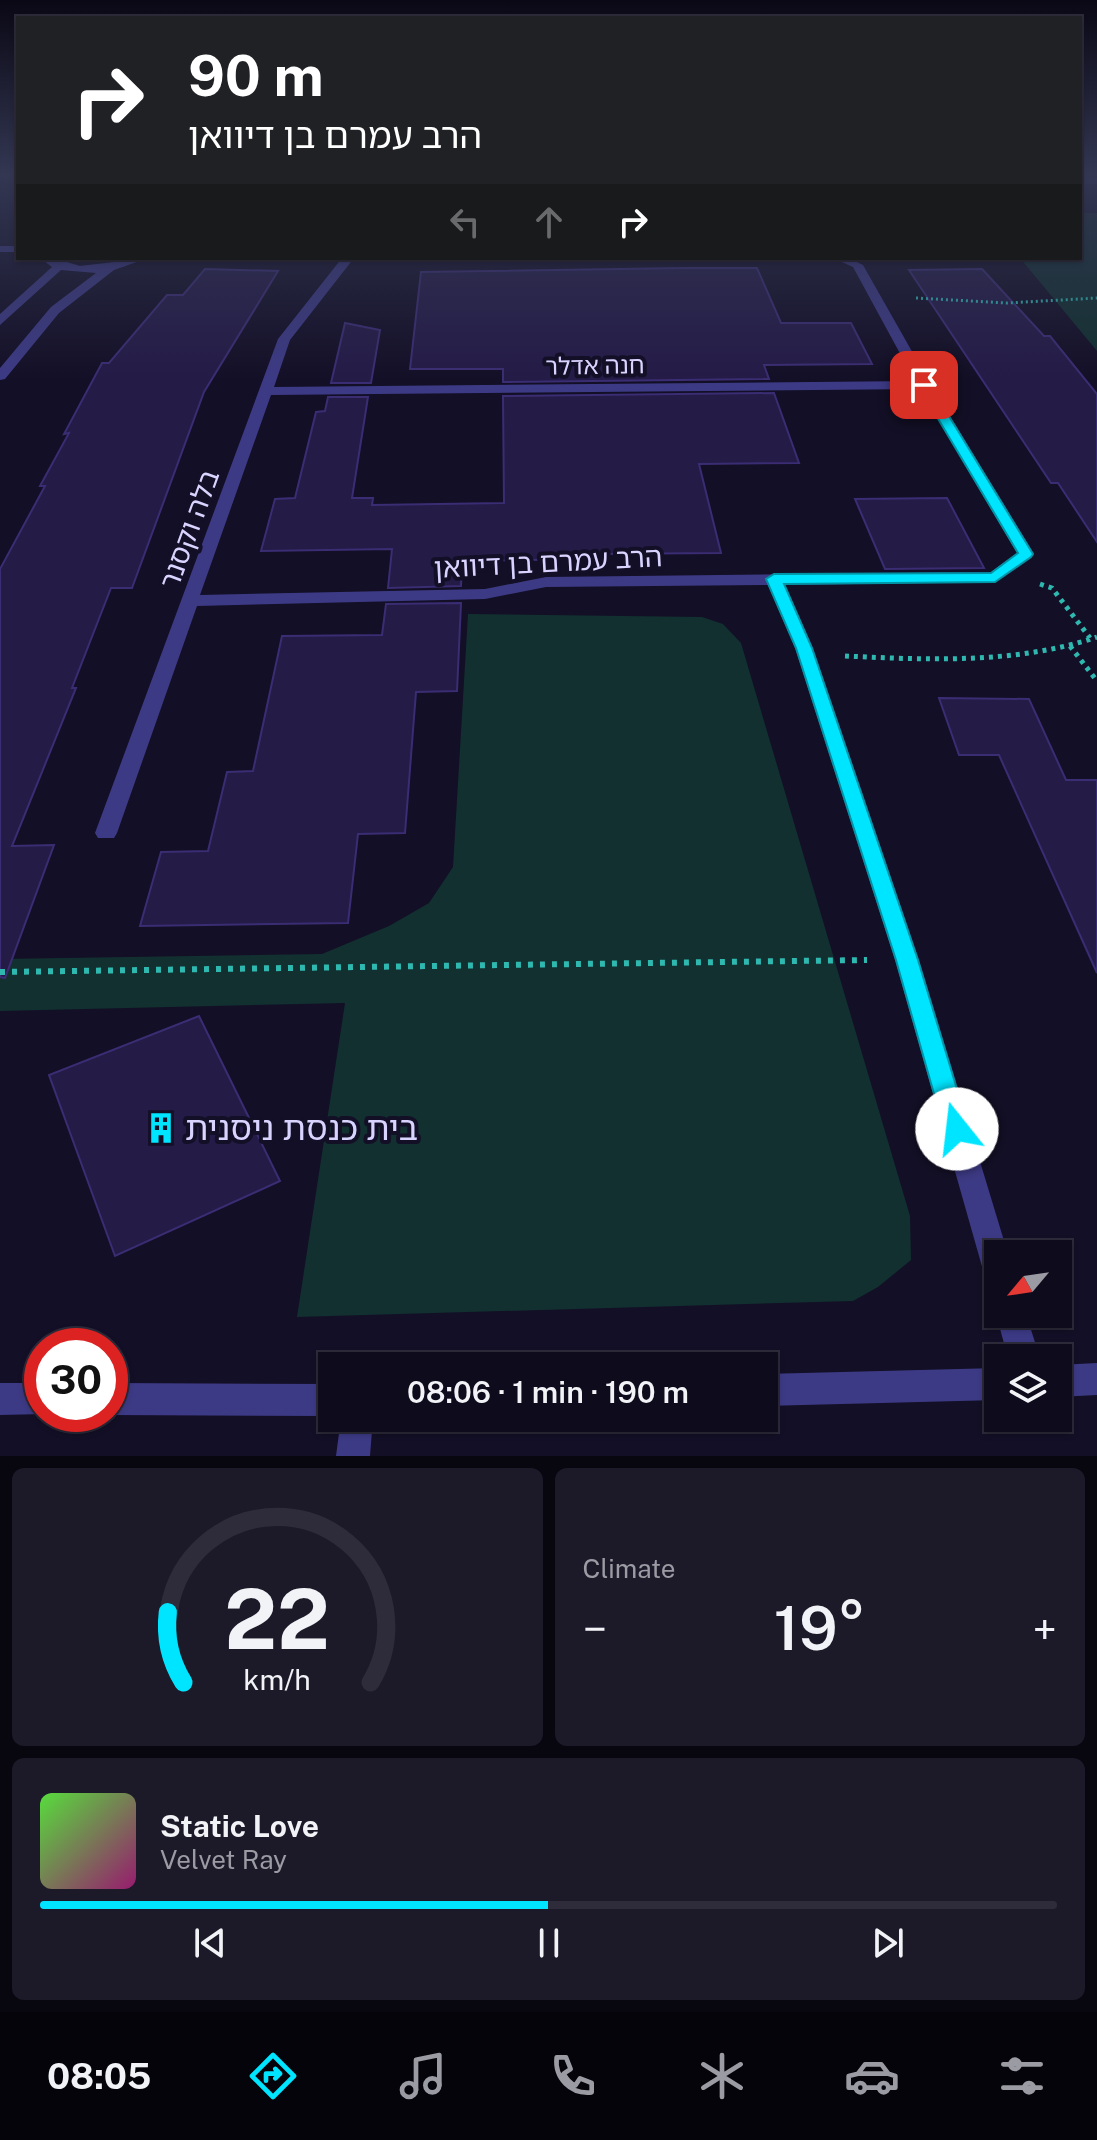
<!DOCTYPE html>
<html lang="en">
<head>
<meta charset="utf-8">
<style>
  :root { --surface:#0e0b1c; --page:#1c1929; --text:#f1f3f6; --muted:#9b9ba3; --line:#2e2b3b; --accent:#00e5ff }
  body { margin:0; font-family:"Public Sans","Noto Sans Hebrew",sans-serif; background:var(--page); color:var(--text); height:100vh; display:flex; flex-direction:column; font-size:30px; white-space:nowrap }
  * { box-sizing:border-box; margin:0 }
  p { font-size:26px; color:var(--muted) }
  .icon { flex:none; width:44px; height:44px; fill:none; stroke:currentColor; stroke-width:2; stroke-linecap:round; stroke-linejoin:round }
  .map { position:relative; height:1456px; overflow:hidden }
  .details { display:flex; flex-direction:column; gap:12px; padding:12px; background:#08060f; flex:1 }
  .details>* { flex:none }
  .banner { position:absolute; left:16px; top:16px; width:1066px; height:244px; border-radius:0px; box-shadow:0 2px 6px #0004,0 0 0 2px var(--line); background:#202124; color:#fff; overflow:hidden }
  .needle { width:52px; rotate:241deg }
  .buttons { position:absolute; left:984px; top:1240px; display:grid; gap:16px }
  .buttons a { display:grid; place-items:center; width:88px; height:88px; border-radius:0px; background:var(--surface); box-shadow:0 2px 6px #0004,0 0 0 2px var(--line); font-size:40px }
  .speed { position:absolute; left:24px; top:1328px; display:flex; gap:16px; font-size:40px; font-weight:700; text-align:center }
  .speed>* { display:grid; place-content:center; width:104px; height:104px; border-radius:50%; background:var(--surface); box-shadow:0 2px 6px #0004,0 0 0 2px var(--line); line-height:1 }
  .speed .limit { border:12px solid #d22; background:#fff; color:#111 }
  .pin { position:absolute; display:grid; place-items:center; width:68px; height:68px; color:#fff; margin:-34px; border-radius:16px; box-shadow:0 4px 12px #0006 }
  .me { position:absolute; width:88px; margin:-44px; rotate:344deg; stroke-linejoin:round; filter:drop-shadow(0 0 6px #0008) }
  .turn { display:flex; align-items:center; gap:28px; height:168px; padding:0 40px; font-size:36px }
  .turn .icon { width:104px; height:104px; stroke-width:2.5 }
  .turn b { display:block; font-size:56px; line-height:68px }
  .lanes { display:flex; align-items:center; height:76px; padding:0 40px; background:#0003; justify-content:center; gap:40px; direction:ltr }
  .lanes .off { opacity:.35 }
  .big { font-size:60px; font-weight:600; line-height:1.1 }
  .details .card { flex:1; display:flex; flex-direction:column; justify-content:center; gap:12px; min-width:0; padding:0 28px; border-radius:12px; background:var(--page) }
  .details .dial { align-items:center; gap:0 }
  .dial svg { height:208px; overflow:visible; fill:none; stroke:var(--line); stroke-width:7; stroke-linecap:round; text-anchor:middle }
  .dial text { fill:var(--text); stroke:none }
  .song { display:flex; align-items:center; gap:24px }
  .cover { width:96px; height:96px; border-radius:12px; background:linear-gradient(135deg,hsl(110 70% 55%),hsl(320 70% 35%)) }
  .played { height:8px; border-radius:4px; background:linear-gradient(90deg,var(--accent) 50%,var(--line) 50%) }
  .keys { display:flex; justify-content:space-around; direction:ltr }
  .heat { display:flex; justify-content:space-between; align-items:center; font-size:44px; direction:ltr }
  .details .tiles { flex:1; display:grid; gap:12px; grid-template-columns:1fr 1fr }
  .card:last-child { grid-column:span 2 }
  .trip { position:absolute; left:318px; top:1352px; width:460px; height:80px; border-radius:0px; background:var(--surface); box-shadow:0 2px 6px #0004,0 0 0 2px var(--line); font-weight:600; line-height:80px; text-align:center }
  .tabs { display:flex; height:128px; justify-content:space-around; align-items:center; background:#06040b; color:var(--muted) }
  .tabs .icon { width:56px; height:56px }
  .tabs .active { color:var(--accent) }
  .tabs b { font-size:36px; color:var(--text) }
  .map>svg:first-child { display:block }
</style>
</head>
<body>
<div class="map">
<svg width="1097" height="1456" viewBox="0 0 1097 1456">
  <rect width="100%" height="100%" fill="#130f26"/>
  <path fill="#12302f" d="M 1080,213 L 1097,213 L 1097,351 L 1020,258 L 1080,258 Z
    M 468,614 L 702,617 L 723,624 L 741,643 L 910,1216 L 911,1260 L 878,1287 L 853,1301 L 297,1317 L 345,1003 L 0,1011 L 0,959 L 322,954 L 389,926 L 429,903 L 453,867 Z"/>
  <path fill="#241b47" stroke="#3b2d73" stroke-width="2" d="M 684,268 L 757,268 L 781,323 L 851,323 L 872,364 L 764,365 L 769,379 L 503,382 L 503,369 L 410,369 L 421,272 Z
    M 205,269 L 278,271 L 204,392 L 132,588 L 111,588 L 72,688 L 76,688 L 12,846 L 54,845 L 5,978 L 0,977 L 0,569 L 45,486 L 40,486 L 69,433 L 64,434 L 102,363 L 109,363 L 167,295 L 183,295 Z
    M 982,269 L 1044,336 L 1050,336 L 1097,394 L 1097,542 L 1058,483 L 1051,483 L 909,270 Z
    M 345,323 L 380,330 L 371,383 L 331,383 Z
    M 774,393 L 799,463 L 699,464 L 721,553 L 591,554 L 592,559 L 462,561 L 461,586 L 388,588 L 392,549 L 261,551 L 275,499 L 295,498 L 316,412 L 325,411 L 328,397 L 368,397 L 352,498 L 373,498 L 372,505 L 504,503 L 503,396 Z
    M 947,498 L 984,568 L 885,569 L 855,499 Z
    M 461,603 L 457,691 L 416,692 L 405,833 L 358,834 L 348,923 L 140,926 L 161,852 L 208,851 L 227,772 L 253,771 L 282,636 L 382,635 L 386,604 Z
    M 939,698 L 1029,699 L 1066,780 L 1097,780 L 1097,973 L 999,755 L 959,755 Z
    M 199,1016 L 280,1181 L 115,1256 L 49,1075 Z"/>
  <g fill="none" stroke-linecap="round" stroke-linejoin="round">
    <path stroke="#2fb8b0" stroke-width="3" stroke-dasharray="2 3" stroke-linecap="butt" d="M 916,298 L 1007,303 L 1097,298"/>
    <path stroke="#2fb8b0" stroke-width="5" stroke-dasharray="4 5" stroke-linecap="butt" d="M 1040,584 L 1052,588 L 1090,638
      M 1070,646 L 1097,681
      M 845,656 C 928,660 1017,664 1097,637"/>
    <path stroke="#2fb8b0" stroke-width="6" stroke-dasharray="5 7" stroke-linecap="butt" d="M 0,972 L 867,960"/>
    <path fill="#3d3a85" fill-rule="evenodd" d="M 1080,177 L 1097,178 L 1097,184 L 1080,183 Z
      M 0,246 L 18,246 L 18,252 L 0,252 Z
      M 40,258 L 54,258 L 80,266 L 148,258 L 114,270 L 59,313 L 5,379 L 0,380 L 0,368 L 51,307 L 96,273 L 61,270 L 0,325 L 0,314 L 52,267 Z
      M 342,258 L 354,258 L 290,340 L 274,387 L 915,381 L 853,267 L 833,258 L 849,258 L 863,265 L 931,385 L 1034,554 L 995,582 L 785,585 L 813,648 L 919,960 L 1008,1254 L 998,1254 L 998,1284 L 987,1280 L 983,1270 L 895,960 L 795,648 L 768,585 L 546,587 L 485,599 L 197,606 L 117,833 L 114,838 L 98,838 L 95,833 L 278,339 ZM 920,389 L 1017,553 L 991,572 L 546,577 L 485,589 L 200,595 L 271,395 Z
      M 998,1308 L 998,1314 L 1026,1314 L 1040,1358 L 1008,1358 L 996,1314 Z
      M 1097,1363 L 1097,1395 L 1058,1397 L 1058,1365 Z
      M 998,1368 L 998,1400 L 764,1406 L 764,1374 Z
      M 0,1383 L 42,1383 L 44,1414 L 0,1415 Z
      M 110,1383 L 332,1384 L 332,1416 L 110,1415 Z
      M 341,1418 L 373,1418 L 370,1456 L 336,1456 Z"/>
  </g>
  <linearGradient id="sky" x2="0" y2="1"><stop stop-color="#0a0815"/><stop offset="0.46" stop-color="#333752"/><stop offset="1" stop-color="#333752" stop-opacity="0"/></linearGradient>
  <rect width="1097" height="380" fill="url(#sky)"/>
  <path fill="#00e5ff" stroke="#0095a6" stroke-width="2" d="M 924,381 L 930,385 L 1033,554 L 1031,557 L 995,582 L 784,584 L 812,648 L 918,960 L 969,1129 L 966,1136 L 957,1139 L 948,1136 L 944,1129 L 896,960 L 796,648 L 766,579 L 774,574 L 991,573 L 1018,553 L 918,385 Z"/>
  <defs>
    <symbol id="building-bare" viewBox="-9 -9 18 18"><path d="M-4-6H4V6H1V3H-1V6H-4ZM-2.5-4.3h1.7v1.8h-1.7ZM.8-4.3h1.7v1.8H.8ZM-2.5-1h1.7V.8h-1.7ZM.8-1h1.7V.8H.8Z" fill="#00e5ff" stroke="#130f26" stroke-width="2.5" paint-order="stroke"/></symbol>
  </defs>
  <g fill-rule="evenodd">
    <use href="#building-bare" x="139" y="1106" width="44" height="44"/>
  </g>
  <g text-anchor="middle" stroke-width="8" stroke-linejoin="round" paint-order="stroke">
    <g font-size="24" fill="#d9d4ff" stroke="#130f26">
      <text transform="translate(595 366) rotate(-1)" y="8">חנה אדלר</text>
    </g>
    <g font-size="28" fill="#d9d4ff" stroke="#130f26">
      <text transform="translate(189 529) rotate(-70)" y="10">בלה וקסנר</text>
      <text transform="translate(548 562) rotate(-3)" y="10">הרב עמרם בן דיוואן</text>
    </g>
    <g font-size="34" fill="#d9d4ff" stroke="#130f26" text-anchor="start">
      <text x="185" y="1140">בית כנסת ניסנית</text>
    </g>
  </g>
</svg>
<div class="buttons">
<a><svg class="needle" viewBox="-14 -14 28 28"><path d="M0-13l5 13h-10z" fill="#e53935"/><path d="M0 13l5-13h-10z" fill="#9b9ba3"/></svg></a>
<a><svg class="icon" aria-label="layers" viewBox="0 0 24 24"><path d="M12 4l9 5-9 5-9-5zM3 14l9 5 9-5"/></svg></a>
</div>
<div class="speed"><div class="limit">30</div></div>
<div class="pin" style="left:924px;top:385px;background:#d93025"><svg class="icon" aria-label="arrive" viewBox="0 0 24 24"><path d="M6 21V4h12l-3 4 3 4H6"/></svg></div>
<svg class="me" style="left:957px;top:1129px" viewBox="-20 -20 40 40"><circle r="19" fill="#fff"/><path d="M0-13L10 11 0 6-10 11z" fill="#00e5ff"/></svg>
<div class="trip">08:06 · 1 min · 190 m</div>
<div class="banner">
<div class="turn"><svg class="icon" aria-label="right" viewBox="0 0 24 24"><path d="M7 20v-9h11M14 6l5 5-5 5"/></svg><div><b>90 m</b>הרב עמרם בן דיוואן</div></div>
<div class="lanes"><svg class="icon off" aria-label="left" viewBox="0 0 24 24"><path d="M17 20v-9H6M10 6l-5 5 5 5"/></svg><svg class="icon off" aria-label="ahead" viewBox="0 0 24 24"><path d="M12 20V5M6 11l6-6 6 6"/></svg><svg class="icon" aria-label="right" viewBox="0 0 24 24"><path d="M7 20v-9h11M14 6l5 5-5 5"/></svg></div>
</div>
</div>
<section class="details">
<div class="tiles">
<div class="card dial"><svg viewBox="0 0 100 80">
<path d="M14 69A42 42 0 1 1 86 69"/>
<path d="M14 69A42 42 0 0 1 8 42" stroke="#00e5ff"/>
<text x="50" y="56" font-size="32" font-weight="700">22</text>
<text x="50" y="72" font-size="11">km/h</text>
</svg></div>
<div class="card"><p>Climate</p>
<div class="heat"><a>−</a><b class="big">19°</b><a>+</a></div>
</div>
<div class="card">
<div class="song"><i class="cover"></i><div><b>Static Love</b><p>Velvet Ray</p></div></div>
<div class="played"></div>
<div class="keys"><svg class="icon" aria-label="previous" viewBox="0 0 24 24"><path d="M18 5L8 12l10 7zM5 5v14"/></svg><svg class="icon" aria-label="pause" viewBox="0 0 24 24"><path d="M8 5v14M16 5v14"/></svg><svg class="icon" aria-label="next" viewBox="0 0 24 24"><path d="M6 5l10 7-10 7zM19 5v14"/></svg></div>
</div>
</div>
</section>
<nav class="tabs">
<b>08:05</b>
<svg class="icon active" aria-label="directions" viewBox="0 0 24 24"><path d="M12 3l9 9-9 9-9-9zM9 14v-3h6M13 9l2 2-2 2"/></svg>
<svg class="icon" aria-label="music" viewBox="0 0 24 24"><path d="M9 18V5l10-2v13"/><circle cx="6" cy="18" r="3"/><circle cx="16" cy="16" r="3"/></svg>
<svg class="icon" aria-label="phone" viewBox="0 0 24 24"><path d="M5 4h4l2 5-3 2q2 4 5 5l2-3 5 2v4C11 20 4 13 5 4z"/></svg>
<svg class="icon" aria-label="climate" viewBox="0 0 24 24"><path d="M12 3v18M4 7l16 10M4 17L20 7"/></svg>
<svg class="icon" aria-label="car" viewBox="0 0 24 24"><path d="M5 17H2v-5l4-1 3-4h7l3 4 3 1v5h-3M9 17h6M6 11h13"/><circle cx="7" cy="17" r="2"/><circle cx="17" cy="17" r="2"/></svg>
<svg class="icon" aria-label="filters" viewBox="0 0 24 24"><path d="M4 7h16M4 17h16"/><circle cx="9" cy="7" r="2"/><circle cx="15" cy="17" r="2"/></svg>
</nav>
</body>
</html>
